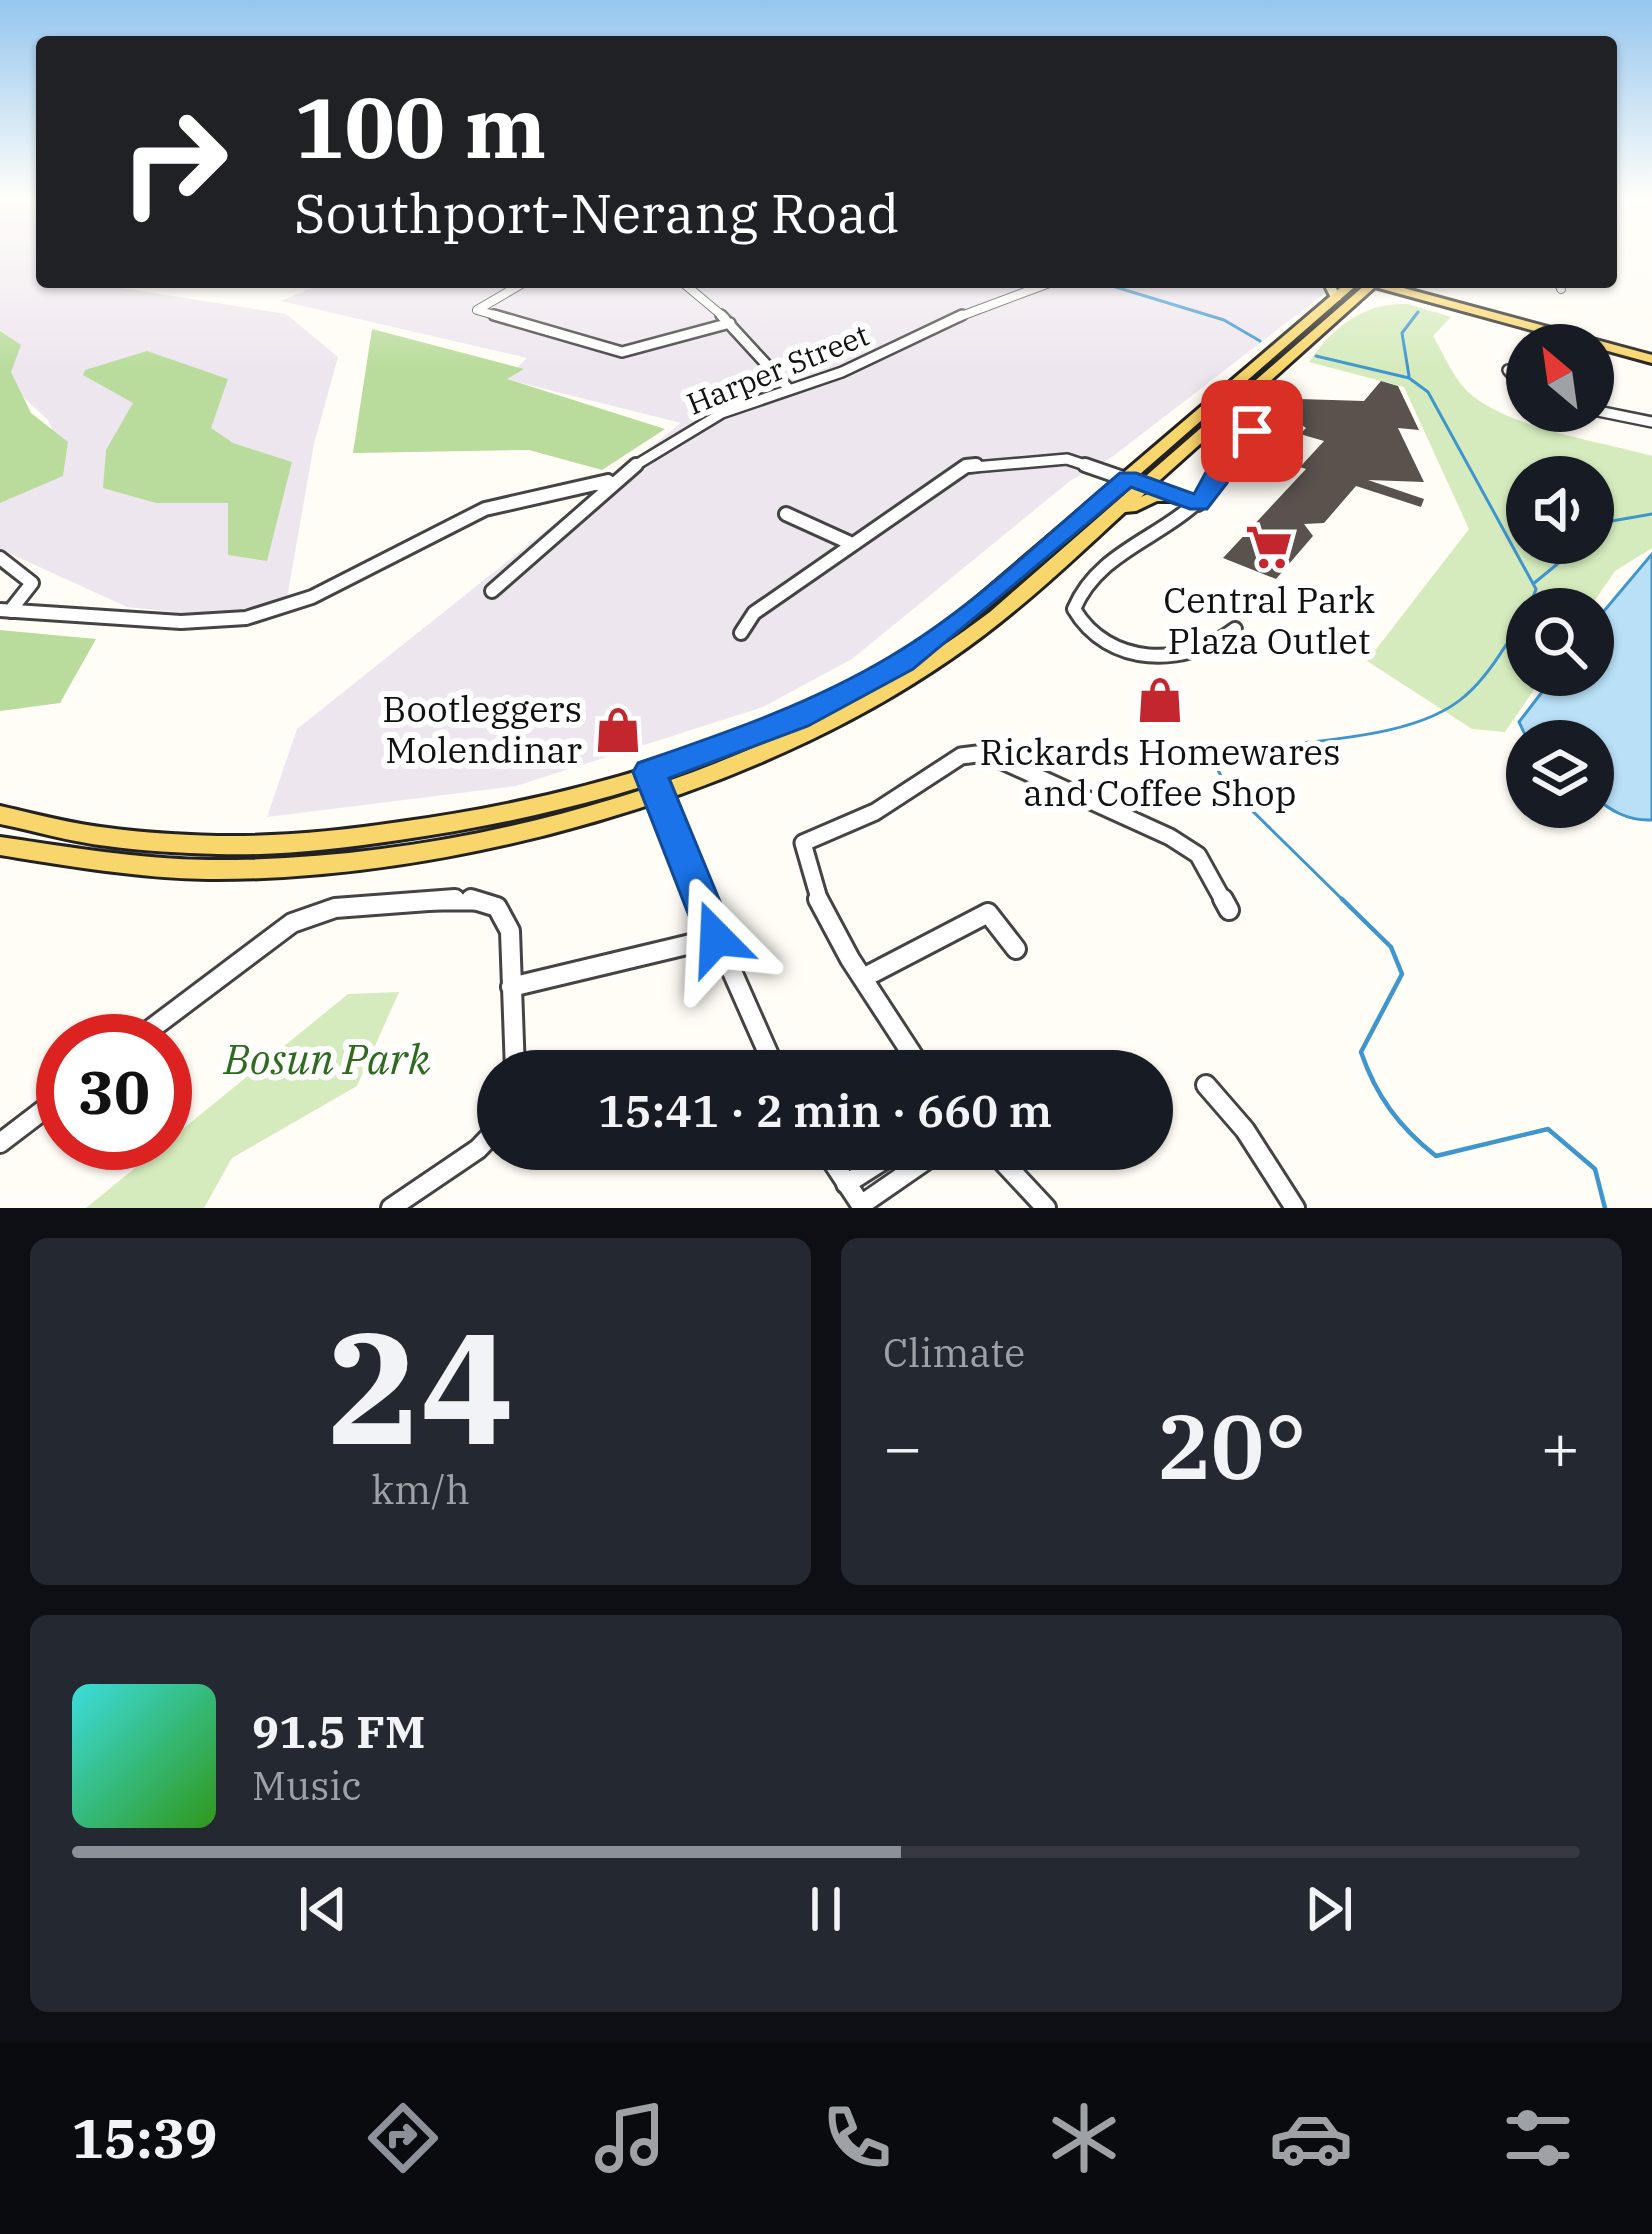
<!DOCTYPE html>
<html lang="en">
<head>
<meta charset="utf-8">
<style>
  :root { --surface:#171b24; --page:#242831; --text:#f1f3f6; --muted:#9ea1a6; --line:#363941; --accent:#8c9099 }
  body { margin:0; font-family:"IBM Plex Serif",serif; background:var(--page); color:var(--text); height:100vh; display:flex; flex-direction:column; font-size:45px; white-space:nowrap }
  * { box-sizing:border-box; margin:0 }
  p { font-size:39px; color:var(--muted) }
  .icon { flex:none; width:66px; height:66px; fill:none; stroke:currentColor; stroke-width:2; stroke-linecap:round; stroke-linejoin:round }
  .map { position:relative; height:1208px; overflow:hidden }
  .panel { display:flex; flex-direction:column; gap:30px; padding:30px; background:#0d0f14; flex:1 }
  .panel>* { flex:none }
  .banner { position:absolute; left:36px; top:36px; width:1581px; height:252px; border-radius:12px; box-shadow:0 3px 9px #0004; background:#202124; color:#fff; overflow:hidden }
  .needle { width:78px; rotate:331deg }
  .tools { position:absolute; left:1506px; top:324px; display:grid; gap:24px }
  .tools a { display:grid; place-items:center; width:108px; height:108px; border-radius:50%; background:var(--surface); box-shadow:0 3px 9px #0004; font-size:60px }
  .speed { position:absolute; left:36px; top:1014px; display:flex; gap:24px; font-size:60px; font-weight:700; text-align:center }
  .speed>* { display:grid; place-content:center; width:156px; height:156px; border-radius:50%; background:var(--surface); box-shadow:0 3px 9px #0004; line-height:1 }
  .speed .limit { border:18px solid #d22; background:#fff; color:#111 }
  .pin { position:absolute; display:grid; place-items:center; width:102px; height:102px; color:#fff; margin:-51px; border-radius:24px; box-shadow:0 6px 18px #0006 }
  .me { position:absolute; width:132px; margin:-66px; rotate:339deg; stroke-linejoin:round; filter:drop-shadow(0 0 9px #0008) }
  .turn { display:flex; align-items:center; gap:42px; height:252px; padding:0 60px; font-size:54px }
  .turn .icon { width:156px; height:156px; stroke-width:2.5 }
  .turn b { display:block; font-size:84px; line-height:102px }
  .big { font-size:90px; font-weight:600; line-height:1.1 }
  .panel .widget { flex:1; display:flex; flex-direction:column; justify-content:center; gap:18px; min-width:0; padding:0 42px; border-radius:18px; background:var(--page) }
  .panel .dial { align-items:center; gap:0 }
  .dial b { font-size:156px; line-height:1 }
  .song { display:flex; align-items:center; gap:36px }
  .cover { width:144px; height:144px; border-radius:18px; background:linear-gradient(135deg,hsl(180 70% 55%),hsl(110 70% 35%)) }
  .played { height:12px; border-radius:6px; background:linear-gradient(90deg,var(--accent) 55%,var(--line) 55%) }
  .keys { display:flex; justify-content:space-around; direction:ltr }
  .heat { display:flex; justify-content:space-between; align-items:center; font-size:66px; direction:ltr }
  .panel .tiles { flex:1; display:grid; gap:30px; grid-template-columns:1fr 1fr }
  .widget:last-child { grid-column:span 2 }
  .trip { position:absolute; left:477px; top:1050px; width:696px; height:120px; border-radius:60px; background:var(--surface); box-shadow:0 3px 9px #0004; font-weight:600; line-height:120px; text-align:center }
  .menu { display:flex; height:192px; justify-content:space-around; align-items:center; background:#090b0e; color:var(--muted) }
  .menu .icon { width:84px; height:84px }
  .menu .selected { color:var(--accent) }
  .menu b { font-size:54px; color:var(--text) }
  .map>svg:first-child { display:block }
</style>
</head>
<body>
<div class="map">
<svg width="1652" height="1208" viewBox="0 0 1652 1208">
  <rect width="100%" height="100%" fill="#fffdf5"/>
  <path fill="#eee6ef" d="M 0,198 L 42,208 L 42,282 L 84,282 L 286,314 L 338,357 L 314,444 L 287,598 L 237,611 L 192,614 L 127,607 L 0,549 L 0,496 L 60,447 L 48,420 L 3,378 L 9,349 L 0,330 Z
    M 325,282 L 1315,282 L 1325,293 L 1112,457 L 1070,481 L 852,659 L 763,707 L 516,786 L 267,817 L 297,729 L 681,423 L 505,379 L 527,358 L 281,301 Z"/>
  <path fill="#d5ebbd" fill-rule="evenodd" d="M 1408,304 L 1451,317 L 1433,336 C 1443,353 1453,377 1467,391 C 1506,428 1600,441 1652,456 L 1652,548 L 1615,571 L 1589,609 L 1527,609 L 1527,675 L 1544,675 L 1505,732 L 1472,729 L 1367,661 L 1469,529 L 1404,387 L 1309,362 C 1333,327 1364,302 1408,304 ZM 1527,477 L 1593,477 L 1593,543 L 1527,543 Z
    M 399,992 L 357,1086 L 232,1158 L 204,1208 L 86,1208 L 348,994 Z"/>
  <path fill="#b9dc9c" d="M 372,329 L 524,369 L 507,379 L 665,429 L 602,470 L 529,450 L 353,453 Z
    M 0,331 L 21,345 L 11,372 L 31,413 L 68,442 L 63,476 L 0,503 Z
    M 147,351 L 228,379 L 211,428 L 233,443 L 292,462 L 267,561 L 228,555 L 228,503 L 156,503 L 103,488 L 106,450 L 133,403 L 83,375 L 85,370 Z
    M 0,630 L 96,639 L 60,703 L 0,711 Z"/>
  <path fill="#b9e0f7" stroke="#3f96cf" stroke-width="3" d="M 1652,554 L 1652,820 C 1628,821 1611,811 1593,796 L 1593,741 L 1528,741 L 1519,722 L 1555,675 L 1593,675 L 1593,624 Z"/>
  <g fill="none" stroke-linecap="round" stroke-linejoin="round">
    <path stroke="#3f96cf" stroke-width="3" d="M 1099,282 L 1224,320 L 1260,341
      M 1316,356 L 1409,378 L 1428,392 L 1536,589 L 1529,609
      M 1409,376 L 1402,333 L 1418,312
      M 1593,534 L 1612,521 L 1652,514
      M 1533,584 L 1583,543
      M 1345,902 L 1225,784 L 1217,768 L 1220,754 C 1290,739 1411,744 1465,696 C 1491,674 1508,640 1527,613"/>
    <path stroke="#3f96cf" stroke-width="4.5" d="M 1342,899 L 1391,947 L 1402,974 L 1361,1052 C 1376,1096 1399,1127 1436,1156 L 1548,1129 L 1595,1169 L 1605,1208"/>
  </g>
  <path fill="#5a524d" d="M 1381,381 L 1398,386 L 1419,430 L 1398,428 L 1424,482 L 1368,480 L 1424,499 L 1421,507 L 1356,486 L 1324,523 L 1304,524 L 1313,536 L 1276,579 L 1223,558 L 1306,469 L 1300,467 L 1324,441 L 1300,434 L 1306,428 L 1284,413 L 1299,399 L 1364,401 Z"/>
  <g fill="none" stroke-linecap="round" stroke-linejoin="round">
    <defs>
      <path id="street-far4" d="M 682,282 L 725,318
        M 1559,282 L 1561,289
        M 505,318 L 477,310 L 525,282
        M 956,318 L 1052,282"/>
      <path id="street-far3" d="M 494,315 L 622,352 L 730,323
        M 721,315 L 789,389
        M 1508,370 L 1527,391
        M 1593,410 L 1652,422
        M 631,468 L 722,413 L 842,372 L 962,315
        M 963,468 L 1067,459 L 1094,468
        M 1223,468 L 1240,441 L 1270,424"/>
      <path id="street-far2" d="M 1085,465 L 1198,504
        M 1224,465 C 1192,535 1104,538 1074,609 C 1108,667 1185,668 1235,629
        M 786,514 L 850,543
        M 0,558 L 32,583 L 10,611
        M 492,591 L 636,465
        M 0,610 L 181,622 L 246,618 L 312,597 L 485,509 L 608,481
        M 741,633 L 754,613 L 966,466 L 976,465"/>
      <path id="street-far1" d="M 650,772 L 701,902
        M 407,902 L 480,902
        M 820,902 L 803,843 L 875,812 L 961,756 L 985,753 L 1170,837 L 1198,855 L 1224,902"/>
      <path id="street" d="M 471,899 L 497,907 L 510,931 L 515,1071
        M 700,899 L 776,1071
        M 818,899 L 850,959 L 923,1071
        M 1223,899 L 1229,910
        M 865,977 L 988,913 L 1016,949
        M 511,987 L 716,938
        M 135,1041 L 292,923 L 335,908 L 455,899
        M 1206,1085 L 1245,1130 L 1295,1208
        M 0,1143 L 63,1095
        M 824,1149 L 863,1208
        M 991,1149 L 1046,1208
        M 846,1184 L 901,1149
        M 861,1205 L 942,1149
        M 391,1208 L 478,1149 L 498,1128"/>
      <path id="secondary" d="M 1323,282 L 1333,282 L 1341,298 L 1340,300 L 1332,300 Z"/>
      <path id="primary" d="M 1347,282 L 1360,282 L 959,632 C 799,751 594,812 399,840 C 339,849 277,856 217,854 C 181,853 143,851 107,846 C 71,842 35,831 0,824 L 0,806 C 35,814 72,824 108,828 C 144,833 181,835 217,836 C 278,837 340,831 400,822 C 590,796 788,737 946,624 Z
        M 1362,282 L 1381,282 L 1652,355 L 1652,363 L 1375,287 L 1141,497 C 1156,490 1172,491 1188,495 L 1190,498 L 1188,501 L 1157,501 L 1136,511 L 1125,512 C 1070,563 1014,616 951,659 C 752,797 450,881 208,879 C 138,878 69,866 0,855 L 0,837 C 69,847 139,859 209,860 C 473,862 779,773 990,612 L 1365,285 Z"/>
    </defs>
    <use href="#street-far4" stroke="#444" stroke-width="10"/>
    <use href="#street-far3" stroke="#444" stroke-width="14"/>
    <use href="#street-far2" stroke="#444" stroke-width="18"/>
    <use href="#street-far1" stroke="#444" stroke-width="21"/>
    <use href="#street" stroke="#444" stroke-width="24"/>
    <use href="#secondary" stroke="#333" stroke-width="6"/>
    <use href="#primary" stroke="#222" stroke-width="6"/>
    <use href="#street-far4" stroke="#fff" stroke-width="8"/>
    <use href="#street-far3" stroke="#fff" stroke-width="9"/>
    <use href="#street-far2" stroke="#fff" stroke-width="12"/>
    <use href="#street-far1" stroke="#fff" stroke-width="15"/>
    <use href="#street" stroke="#fff" stroke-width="18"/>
    <use href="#secondary" fill="#fff6b0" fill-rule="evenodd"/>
    <use href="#primary" fill="#f9d66b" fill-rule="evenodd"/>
  </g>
  <linearGradient id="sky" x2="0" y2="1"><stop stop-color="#95c6ee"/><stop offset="0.54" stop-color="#fffefa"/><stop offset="1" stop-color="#fffefa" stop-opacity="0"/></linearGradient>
  <rect width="1652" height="367" fill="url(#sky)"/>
  <path fill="#1a73e8" stroke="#114b97" stroke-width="3" d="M 1252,424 L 1263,431 L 1240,451 L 1227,483 L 1207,509 L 1190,509 L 1131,487 L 913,669 L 808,726 L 669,778 L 735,938 L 729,949 L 716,954 L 702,949 L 633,772 L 638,763 C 725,733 811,704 891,656 C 974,607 1046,535 1120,473 L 1136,473 L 1194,494 L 1222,443 Z"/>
  <defs>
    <symbol id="supermarket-bare" viewBox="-9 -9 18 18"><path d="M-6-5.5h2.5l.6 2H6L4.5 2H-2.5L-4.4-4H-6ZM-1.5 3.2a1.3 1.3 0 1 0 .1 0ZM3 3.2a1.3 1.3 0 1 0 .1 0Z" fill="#c4262e" stroke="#fff" stroke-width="2.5" paint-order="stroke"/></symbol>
    <symbol id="shop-bare" viewBox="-9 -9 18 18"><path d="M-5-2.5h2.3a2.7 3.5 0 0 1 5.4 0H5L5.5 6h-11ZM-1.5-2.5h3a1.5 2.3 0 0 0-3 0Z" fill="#c4262e" stroke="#fff" stroke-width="2.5" paint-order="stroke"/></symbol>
  </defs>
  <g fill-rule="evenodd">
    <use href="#supermarket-bare" x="1236" y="514" width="66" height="66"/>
    <use href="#shop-bare" x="1127" y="667" width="66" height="66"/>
    <use href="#shop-bare" x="585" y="697" width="66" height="66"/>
  </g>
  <g text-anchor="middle" stroke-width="12" stroke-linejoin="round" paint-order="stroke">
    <g font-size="30" fill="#111" stroke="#fff">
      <text transform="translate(778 370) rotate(-22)" y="10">Harper Street</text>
    </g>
    <g font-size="36" fill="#111" stroke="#fff">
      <text x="1269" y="613">Central Park<tspan x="1269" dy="41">Plaza Outlet</tspan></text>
      <text x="582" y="722" text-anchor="end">Bootleggers<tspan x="582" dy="41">Molendinar</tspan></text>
      <text x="1160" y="765">Rickards Homewares<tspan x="1160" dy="41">and Coffee Shop</tspan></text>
    </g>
    <g font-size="42" font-style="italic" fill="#2f6b1f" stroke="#fff">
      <text x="327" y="1074">Bosun Park</text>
    </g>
  </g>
</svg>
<div class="tools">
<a><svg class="needle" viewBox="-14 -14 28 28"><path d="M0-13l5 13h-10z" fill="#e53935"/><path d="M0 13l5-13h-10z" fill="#9ea1a6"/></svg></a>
<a><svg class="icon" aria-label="sound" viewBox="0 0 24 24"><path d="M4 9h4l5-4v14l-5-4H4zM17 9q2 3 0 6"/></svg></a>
<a><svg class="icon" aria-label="search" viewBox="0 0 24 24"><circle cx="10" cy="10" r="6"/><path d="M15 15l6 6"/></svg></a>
<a><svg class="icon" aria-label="layers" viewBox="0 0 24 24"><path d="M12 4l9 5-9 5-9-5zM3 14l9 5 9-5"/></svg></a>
</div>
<div class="speed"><div class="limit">30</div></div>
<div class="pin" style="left:1252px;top:431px;background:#d93025"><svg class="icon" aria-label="arrive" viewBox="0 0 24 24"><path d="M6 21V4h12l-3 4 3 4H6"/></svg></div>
<svg class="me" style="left:716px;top:938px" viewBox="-20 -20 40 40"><path d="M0-17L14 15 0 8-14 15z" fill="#1a73e8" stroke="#fff" stroke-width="4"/></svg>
<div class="trip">15:41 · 2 min · 660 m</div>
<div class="banner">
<div class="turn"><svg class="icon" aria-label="right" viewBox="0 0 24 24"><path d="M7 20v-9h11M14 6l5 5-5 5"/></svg><div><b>100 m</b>Southport-Nerang Road</div></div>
</div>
</div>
<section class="panel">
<div class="tiles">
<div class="widget dial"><b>24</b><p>km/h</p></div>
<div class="widget"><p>Climate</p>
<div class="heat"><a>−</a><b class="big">20°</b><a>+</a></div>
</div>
<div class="widget">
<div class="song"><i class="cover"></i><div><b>91.5 FM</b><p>Music</p></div></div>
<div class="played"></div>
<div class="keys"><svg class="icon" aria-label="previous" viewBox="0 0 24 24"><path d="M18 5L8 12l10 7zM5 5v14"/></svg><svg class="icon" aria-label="pause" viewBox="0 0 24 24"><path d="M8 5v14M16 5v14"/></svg><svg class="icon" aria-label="next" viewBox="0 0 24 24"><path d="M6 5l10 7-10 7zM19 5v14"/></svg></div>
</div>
</div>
</section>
<nav class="menu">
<b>15:39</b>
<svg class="icon selected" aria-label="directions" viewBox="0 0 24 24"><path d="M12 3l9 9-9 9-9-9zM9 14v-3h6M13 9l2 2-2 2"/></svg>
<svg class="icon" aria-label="music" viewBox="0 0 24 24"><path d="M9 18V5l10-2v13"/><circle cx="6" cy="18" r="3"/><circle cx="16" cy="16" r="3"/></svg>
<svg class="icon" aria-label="phone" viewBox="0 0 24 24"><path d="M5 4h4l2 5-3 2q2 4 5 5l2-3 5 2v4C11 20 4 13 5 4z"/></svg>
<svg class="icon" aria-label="climate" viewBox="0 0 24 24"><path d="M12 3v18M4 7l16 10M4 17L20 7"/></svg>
<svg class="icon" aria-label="car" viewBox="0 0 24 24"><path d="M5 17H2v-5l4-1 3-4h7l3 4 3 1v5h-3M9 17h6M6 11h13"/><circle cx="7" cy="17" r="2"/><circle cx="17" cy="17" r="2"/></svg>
<svg class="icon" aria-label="filters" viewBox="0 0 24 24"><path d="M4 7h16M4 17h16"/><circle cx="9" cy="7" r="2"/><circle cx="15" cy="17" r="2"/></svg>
</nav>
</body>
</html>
